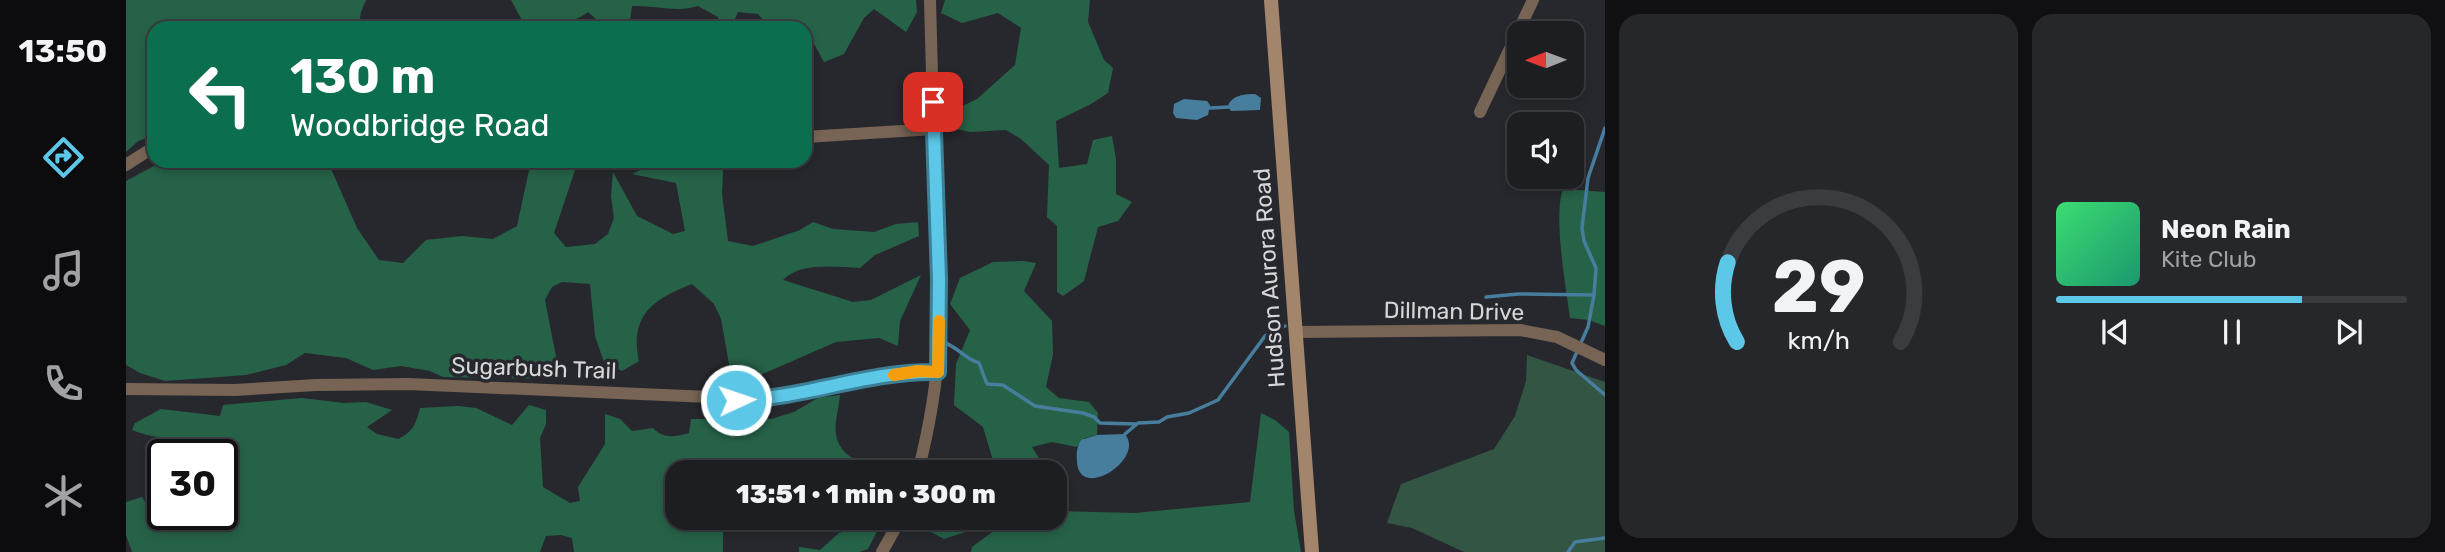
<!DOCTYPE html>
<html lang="en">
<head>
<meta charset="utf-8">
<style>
  :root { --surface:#1d1e22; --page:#25272a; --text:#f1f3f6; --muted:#a0a2a5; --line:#3b3c40; --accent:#5dc7e8 }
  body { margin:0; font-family:Rubik,sans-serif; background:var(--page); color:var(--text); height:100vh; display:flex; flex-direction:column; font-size:26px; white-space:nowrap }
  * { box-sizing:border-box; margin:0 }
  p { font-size:23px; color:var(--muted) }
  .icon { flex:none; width:38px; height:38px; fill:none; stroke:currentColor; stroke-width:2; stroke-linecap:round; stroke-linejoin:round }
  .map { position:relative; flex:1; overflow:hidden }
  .details { display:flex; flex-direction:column; gap:14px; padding:14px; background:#101013; width:840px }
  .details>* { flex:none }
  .guide { position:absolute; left:21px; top:21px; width:665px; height:147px; border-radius:21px; box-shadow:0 4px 10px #0003,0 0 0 2px var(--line); background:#0b6e4f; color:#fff; overflow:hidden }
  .needle { width:46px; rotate:269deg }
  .controls { position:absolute; left:1381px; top:21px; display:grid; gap:14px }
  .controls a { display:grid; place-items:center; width:77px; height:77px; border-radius:14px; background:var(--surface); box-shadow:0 4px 10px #0003,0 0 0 2px var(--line); font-size:35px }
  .speed { position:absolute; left:21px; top:439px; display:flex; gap:14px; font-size:35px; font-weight:700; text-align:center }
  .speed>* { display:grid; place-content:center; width:91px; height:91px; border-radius:50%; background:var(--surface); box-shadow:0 4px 10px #0003,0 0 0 2px var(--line); line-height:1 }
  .speed .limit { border:4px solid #111; border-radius:10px; background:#fff; color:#111 }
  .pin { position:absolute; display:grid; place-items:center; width:60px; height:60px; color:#fff; margin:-30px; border-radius:14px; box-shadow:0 4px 10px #0006 }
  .me { position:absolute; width:77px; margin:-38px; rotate:87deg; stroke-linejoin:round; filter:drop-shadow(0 0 5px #0008) }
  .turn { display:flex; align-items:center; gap:24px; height:147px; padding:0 28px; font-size:32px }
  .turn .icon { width:91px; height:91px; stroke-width:2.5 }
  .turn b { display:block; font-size:49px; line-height:60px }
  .details .card { flex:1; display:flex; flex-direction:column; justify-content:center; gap:10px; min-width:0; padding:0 24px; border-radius:21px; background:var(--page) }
  .details .dial { align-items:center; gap:0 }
  .dial svg { height:182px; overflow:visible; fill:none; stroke:var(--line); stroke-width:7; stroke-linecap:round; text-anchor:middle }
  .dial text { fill:var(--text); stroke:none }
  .song { display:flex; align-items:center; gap:21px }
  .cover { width:84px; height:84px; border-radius:10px; background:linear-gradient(135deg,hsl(140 70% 55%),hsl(160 70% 35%)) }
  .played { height:7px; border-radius:4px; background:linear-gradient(90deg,var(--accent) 70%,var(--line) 70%) }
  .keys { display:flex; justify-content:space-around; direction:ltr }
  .details .tiles { flex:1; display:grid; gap:14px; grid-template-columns:repeat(2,1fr) }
  .trip { position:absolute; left:539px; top:460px; width:402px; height:70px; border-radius:21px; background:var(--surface); box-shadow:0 4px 10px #0003,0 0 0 2px var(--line); font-weight:800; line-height:70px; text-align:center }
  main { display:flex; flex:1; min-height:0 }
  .tab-bar { display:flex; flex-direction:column; width:126px; justify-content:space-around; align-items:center; background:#0c0c0e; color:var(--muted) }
  .tab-bar .icon { width:49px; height:49px }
  .tab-bar .on { color:var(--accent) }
  .tab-bar b { font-size:32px; color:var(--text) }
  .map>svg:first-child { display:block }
</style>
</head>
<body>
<main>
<nav class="tab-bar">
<b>13:50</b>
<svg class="icon on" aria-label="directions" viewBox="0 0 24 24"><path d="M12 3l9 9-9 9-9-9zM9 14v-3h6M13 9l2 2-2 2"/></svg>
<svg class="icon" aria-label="music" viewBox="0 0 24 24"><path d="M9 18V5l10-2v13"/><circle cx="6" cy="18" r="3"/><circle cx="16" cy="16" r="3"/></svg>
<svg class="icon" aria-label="phone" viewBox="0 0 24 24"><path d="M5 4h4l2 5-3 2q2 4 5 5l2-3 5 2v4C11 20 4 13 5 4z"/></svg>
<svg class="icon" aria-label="climate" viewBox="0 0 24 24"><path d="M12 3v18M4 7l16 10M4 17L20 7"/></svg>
</nav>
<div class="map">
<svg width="1479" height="552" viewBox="0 0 1479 552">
  <rect width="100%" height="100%" fill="#27282e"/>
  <path fill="#325544" d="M 1401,355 L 1479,382 L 1479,552 L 1338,552 L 1286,528 L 1261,523 L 1275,484 L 1368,449 L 1389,416 L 1400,381 Z"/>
  <path fill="#266248" d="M 0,0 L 240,0 L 235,12 L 233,25 L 230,28 L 28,28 L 28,135 L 12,141 L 0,152 Z
    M 385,0 L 790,0 L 791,12 L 780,32 L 748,9 L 738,18 L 718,54 L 698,62 L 682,33 L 679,33 L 679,28 L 644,28 L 632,14 L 612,12 L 605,28 L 593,28 L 592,17 L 572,6 C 551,13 529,5 506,6 L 503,28 L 480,28 L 462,12 C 444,26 420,26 398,24 Z
    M 819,0 L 964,0 L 962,22 L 978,60 L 987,68 L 982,93 L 965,104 L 930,121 L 933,168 L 961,164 L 967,140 L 986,136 L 990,159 L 990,194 L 1006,202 L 992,221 L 972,227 L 958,281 L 937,296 L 931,292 L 931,226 L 921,217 L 923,165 L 895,139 L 880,130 L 844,132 L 830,129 L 824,112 L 851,99 L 889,65 L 895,28 L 872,13 L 836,23 L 815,13 Z
    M 37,161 L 198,161 L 206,171 L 231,228 L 253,260 L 277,263 L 300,240 L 336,236 L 367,239 L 391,226 L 405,161 L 444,161 L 450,167 L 428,233 L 440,247 L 469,244 L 482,234 L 488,218 L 485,196 L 487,172 L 511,216 L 547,234 L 559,231 L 550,183 L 506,174 L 533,161 L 592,161 L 597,171 L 596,194 L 602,241 L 627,246 L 674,230 L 687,222 L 707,229 L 748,232 L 770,224 L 792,222 L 793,236 L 749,255 L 734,268 C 710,267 674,262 657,280 L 727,302 L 745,300 L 795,275 L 774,321 L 772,346 L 753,338 L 710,342 L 634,375 L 605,375 L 595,319 L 588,304 L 566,284 C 527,299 503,316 513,361 L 496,371 L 478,362 L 469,336 L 464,284 L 436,282 L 426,287 L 419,300 L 432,367 L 428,379 L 317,377 L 304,371 L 275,366 L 247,370 L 220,358 L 179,353 L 160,365 L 120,375 L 39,381 L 14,373 L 0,365 L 0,181 Z
    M 1437,189 L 1479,192 L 1479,326 L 1463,320 L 1444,318 C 1440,287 1427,216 1437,189 Z
    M 897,261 L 910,263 L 898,291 L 926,321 L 927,354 L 920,387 L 933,398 L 963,402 L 972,413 L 971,435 L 959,438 L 951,447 L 926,442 L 906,447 L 916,463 L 933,473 L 929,490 L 929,472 L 853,472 L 868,464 L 857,427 L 828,405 L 830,364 L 844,330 L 824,304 L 834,278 L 867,262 Z
    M 714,395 C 713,407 708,424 710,435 C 716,466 752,465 777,466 L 777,472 L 551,472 L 551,518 L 621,518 L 597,529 L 597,552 L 448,552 L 446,538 L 435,535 L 420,536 L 414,552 L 6,552 L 0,535 L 0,502 L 16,497 L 32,522 C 54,526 73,514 95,516 L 109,499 L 113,466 C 77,429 49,447 6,430 L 9,423 L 35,409 L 94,416 L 97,405 L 176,398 L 218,403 L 240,402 L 266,410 L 241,427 L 251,434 L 272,439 C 287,432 290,424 294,408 L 332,406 L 350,408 L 386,425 L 403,405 L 420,410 L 420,424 L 414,438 L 417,487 L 444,503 L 454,501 L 452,487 L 479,444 L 479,414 L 494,419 L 506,431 L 527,428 C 537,439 549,437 563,433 L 565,419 L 645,419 L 668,412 L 692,398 Z
    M 1135,413 L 1149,420 L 1163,432 L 1168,511 L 1175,552 L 845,552 L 846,547 L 869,530 L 852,528 L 818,539 L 795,527 L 794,518 L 929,518 L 929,511 L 1009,513 L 1124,502 Z
    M 734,518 L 758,518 L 742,549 L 733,552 L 673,552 L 673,547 L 694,550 L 713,533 L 723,530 L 734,521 Z"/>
  <path fill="#477e9d" d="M 1129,94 L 1135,98 L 1134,110 L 1105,111 L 1102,106 C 1106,95 1119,94 1129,94 Z
    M 1058,99 L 1081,101 L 1084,105 L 1082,115 L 1071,120 L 1050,118 L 1047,113 L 1048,104 Z
    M 999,434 C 1020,460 952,502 951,461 C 950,453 951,447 955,440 L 971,435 Z"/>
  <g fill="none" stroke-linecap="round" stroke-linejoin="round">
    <path stroke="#477e9d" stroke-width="3.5" d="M 1084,108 L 1103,107
      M 1479,128 L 1462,178 L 1456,228 L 1458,241 L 1470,268 L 1468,295 L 1462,327 L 1446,363 L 1450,370 L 1479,395
      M 1360,297 L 1392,294 L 1468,295
      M 819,343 C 833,348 839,359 853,363 L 861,384 L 877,385 L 909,406 L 957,413 L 968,417 L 974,423 L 1009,424
      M 999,434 L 1012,423 L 1033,422 L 1041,417 L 1063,413 L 1092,400 L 1139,336 L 1159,326
      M 1442,552 L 1449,542 L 1479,538"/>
    <path stroke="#776454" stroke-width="12" d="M 1354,112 L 1407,0
      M 679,137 L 808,129
      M 0,165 L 28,147
      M 1170,332 L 1394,330 L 1431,337 L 1479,360
      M 0,389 L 109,390 L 190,385 L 282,384 L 630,399 C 642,398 655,398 667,395 C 715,386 763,371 812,372
      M 792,472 C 803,429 811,385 813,340 L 804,0
      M 756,552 L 775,518"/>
    <path stroke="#a3856c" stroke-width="14" d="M 1145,0 L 1186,552"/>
  </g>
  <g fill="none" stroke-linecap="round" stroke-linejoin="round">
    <defs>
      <path id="route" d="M 610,400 C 678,399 743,370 812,372 L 813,279 L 807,102"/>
    </defs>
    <use href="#route" stroke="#3c8197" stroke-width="18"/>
    <use href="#route" stroke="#5dc7e8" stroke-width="12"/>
    <path stroke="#f59e0b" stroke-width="12" d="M 768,375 L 792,371 L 812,372 L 813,321"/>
  </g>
  <g text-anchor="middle" stroke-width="7" stroke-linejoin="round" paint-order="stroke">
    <g font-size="23" fill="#d5d5da" stroke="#27282e">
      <text transform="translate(1143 278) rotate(-94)" y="8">Hudson Aurora Road</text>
      <text transform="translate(1328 311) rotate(1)" y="8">Dillman Drive</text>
      <text transform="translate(408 368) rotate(2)" y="8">Sugarbush Trail</text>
    </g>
  </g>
</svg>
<div class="controls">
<a><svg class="needle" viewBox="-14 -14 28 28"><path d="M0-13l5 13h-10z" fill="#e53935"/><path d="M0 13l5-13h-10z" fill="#a0a2a5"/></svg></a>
<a><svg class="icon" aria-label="sound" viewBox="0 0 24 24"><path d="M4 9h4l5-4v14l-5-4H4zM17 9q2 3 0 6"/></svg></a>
</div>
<div class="speed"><div class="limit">30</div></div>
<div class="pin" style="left:807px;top:102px;background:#d93025"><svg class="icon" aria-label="arrive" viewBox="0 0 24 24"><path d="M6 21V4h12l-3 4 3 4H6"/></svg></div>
<svg class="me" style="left:610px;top:400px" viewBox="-20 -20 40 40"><circle r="17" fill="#5dc7e8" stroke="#fff" stroke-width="3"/><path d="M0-11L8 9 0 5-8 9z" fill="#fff"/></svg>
<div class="trip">13:51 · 1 min · 300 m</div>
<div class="guide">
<div class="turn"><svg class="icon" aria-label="left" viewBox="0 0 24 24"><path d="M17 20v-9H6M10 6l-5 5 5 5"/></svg><div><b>130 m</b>Woodbridge Road</div></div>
</div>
</div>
<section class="details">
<div class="tiles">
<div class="card dial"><svg viewBox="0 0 100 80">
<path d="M14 69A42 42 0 1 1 86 69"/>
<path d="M14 69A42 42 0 0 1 10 34" stroke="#5dc7e8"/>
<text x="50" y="56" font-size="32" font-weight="700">29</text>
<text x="50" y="72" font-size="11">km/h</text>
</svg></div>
<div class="card">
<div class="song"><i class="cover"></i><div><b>Neon Rain</b><p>Kite Club</p></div></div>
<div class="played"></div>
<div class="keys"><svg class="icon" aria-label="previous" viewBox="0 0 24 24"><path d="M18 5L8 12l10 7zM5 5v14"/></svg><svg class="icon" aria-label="pause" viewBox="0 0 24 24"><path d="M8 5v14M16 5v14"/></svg><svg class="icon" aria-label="next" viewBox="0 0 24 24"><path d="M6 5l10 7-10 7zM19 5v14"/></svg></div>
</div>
</div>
</section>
</main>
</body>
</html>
